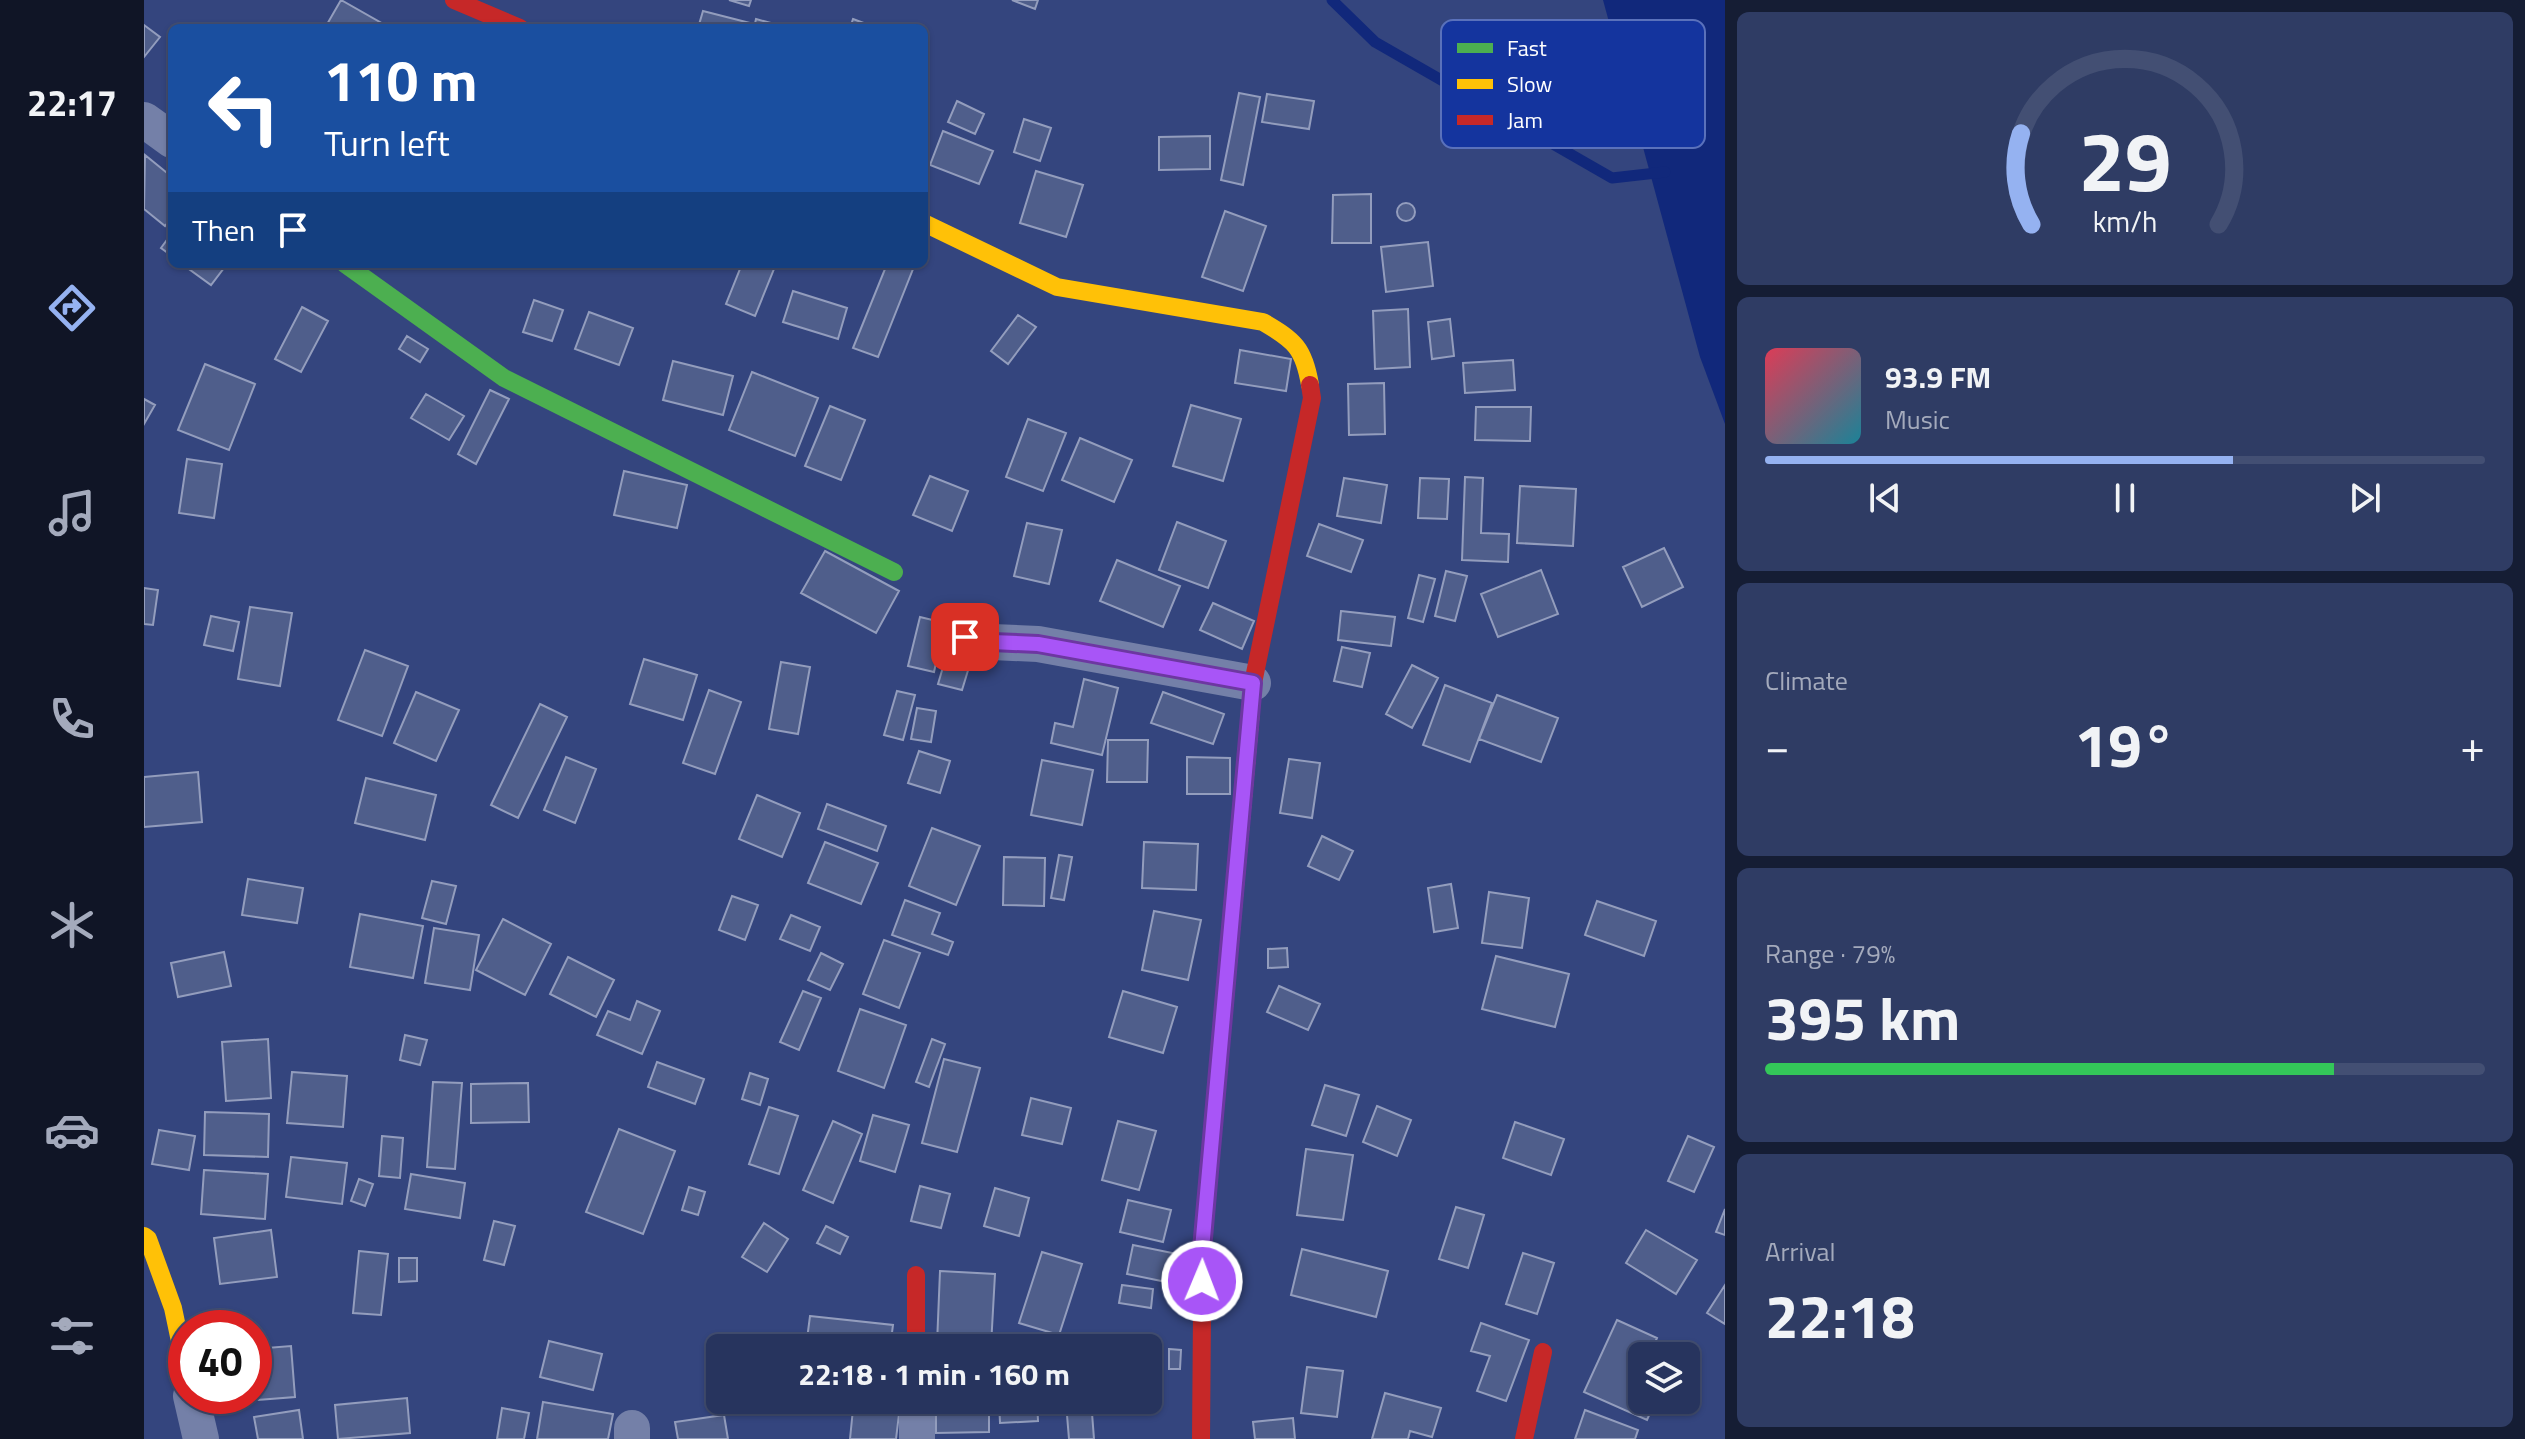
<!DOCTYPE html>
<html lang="en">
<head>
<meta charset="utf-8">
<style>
  :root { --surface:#27345e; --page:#2f3c64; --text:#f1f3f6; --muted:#a4aabc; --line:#434f73; --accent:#95b2f1 }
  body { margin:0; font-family:"Titillium Web",sans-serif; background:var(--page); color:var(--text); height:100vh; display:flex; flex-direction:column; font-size:30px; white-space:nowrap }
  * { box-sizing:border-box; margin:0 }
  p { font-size:26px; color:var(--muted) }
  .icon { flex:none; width:44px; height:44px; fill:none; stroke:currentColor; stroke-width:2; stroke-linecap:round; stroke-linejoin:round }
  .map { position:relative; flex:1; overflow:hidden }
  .sheet { display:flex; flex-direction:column; gap:12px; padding:12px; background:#151d34; width:800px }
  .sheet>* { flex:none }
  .guide { position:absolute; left:24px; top:24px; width:760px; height:244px; border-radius:12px; box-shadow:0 2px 6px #0004,0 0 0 2px var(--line); background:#1a4fa0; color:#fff; overflow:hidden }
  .controls { position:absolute; left:1484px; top:1342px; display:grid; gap:16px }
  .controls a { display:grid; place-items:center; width:72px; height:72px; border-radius:12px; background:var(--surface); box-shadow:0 2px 6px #0004,0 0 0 2px var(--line); font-size:40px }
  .speed { position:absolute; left:24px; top:1310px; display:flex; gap:16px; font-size:40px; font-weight:700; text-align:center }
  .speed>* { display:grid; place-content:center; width:104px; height:104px; border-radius:50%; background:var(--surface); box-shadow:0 2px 6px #0004,0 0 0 2px var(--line); line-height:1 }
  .speed .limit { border:12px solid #d22; background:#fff; color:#111 }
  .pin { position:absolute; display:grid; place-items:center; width:68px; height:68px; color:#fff; margin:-34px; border-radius:16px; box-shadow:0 4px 12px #0006 }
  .me { position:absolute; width:88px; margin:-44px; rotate:1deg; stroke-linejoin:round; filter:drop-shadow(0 0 6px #0008) }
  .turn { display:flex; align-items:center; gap:28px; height:168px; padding:0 24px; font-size:36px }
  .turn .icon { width:104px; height:104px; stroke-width:2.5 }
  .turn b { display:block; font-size:56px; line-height:68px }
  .then { display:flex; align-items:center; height:76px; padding:0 24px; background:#0003; gap:16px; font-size:30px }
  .big { font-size:60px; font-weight:700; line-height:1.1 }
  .sheet .card { flex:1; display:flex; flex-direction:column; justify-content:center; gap:12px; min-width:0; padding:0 28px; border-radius:12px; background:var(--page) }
  .sheet .dial { align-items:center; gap:0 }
  .dial svg { height:208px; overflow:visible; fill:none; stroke:var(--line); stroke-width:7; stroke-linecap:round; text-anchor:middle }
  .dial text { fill:var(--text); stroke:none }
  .song { display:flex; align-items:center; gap:24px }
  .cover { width:96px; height:96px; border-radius:12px; background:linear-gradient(135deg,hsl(350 70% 55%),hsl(190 70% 35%)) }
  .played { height:8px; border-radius:4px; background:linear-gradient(90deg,var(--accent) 65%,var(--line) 65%) }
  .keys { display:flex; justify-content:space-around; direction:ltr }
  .heat { display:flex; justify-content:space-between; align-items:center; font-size:44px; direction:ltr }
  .charge { height:12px; border-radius:6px; background:linear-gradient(90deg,#34c759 79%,var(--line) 0) }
  .trip { position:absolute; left:562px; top:1334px; width:456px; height:80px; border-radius:12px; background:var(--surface); box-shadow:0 2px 6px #0004,0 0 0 2px var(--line); font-weight:700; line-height:80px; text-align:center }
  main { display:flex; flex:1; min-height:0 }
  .tabs { display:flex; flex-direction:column; width:144px; justify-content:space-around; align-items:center; background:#101526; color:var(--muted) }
  .tabs .icon { width:56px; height:56px }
  .tabs .selected { color:var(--accent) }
  .tabs b { font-size:36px; color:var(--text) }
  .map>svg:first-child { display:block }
</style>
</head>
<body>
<main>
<nav class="tabs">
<b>22:17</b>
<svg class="icon selected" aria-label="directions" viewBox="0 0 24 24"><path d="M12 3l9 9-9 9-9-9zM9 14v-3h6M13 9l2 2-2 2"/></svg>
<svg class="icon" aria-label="music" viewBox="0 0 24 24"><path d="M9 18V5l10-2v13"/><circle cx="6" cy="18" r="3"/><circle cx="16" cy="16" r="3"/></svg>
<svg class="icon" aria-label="phone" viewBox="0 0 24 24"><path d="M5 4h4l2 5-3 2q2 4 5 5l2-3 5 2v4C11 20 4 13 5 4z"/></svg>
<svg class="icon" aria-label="climate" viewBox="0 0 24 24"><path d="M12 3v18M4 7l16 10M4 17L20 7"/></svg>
<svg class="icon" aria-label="car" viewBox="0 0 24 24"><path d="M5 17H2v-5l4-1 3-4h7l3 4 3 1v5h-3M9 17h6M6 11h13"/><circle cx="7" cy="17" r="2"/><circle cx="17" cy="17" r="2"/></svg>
<svg class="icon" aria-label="filters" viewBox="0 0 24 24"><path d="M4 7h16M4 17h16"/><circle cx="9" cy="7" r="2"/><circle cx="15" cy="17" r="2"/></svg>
</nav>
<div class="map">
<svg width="1581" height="1439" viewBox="0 0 1581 1439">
  <rect width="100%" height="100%" fill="#34457e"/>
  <path fill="#11287b" d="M 1459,0 L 1581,0 L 1581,424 L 1556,357 Z"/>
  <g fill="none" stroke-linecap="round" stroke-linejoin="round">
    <path stroke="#11287b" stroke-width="11" d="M 1188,0 L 1231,42 L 1468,178 L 1521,172"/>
  </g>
  <path fill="#4f5e8b" stroke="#939dbd" stroke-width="2" d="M 197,0 L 241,25 L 240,28 L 186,28 L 182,26 Z
    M 585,0 L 607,0 L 605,6 Z
    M 868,0 L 894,0 L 891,9 Z
    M 559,11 L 606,23 L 605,28 L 554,28 Z
    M 612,19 L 645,28 L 610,28 Z
    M 709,19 L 733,28 L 706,28 Z
    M 0,25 L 16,37 L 0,57 Z
    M 1095,93 L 1116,97 L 1099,185 L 1077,180 Z
    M 1123,94 L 1170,101 L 1165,129 L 1118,122 Z
    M 813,101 L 840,114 L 831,134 L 804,122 Z
    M 880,119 L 907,128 L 896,161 L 870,152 Z
    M 799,131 L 849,151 L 835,184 L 786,165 Z
    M 1066,136 L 1066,169 L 1015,170 L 1015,137 Z
    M 1,155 L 28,177 L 28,217 L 21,226 L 0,209 Z
    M 892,171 L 939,185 L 922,237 L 876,223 Z
    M 1227,194 L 1227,243 L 1188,243 L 1189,195 Z
    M1253 212a9 9 0 1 1 18 0a9 9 0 1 1-18 0Z
    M 1081,211 L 1122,226 L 1099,291 L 1058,277 Z
    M 28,233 L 28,256 L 17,248 Z
    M 1284,242 L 1289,286 L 1242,292 L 1237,247 Z
    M 38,264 L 83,264 L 67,285 Z
    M 598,264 L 632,264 L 611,316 L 582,304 Z
    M 743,264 L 771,264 L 734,357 L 709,348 Z
    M 649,291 L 703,308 L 694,339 L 639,322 Z
    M 390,300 L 419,310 L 408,341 L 379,332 Z
    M 158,307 L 184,321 L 157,372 L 131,359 Z
    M 1264,309 L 1266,367 L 1231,369 L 1229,311 Z
    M 445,312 L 489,328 L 475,365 L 431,349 Z
    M 874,315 L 892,327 L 864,364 L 847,351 Z
    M 1306,319 L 1310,356 L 1288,359 L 1284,322 Z
    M 263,336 L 284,349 L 276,362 L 255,349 Z
    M 1096,350 L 1147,359 L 1142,391 L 1091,383 Z
    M 1369,360 L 1371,390 L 1321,393 L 1319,363 Z
    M 529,361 L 589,376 L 579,415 L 519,400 Z
    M 61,364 L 111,384 L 85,450 L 34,430 Z
    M 608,372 L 674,398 L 651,456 L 585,430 Z
    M 1240,383 L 1241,434 L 1205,435 L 1204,384 Z
    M 346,390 L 365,399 L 332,464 L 314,454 Z
    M 282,394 L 320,416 L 305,440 L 267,418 Z
    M 0,399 L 11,405 L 0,424 Z
    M 1047,405 L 1097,419 L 1079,481 L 1029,466 Z
    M 686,406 L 721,420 L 697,480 L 661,466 Z
    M 1332,407 L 1387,407 L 1386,441 L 1331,440 Z
    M 884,419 L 922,433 L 899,491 L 862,477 Z
    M 936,438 L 988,460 L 970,502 L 918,480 Z
    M 43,459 L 78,464 L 70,518 L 35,513 Z
    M 480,471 L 543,485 L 533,528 L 470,515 Z
    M 786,476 L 824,491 L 808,531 L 769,515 Z
    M 1321,477 L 1339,478 L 1337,533 L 1365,534 L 1364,562 L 1318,560 Z
    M 1200,478 L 1243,485 L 1237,523 L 1193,516 Z
    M 1276,478 L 1305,479 L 1303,519 L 1274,518 Z
    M 1376,486 L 1432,489 L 1429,546 L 1373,543 Z
    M 1033,522 L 1082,541 L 1064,588 L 1015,570 Z
    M 883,523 L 918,530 L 905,584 L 870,576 Z
    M 1175,524 L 1219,540 L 1207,572 L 1163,556 Z
    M 1520,548 L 1539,587 L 1498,607 L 1479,567 Z
    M 681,551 L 755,591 L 732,633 L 657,593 Z
    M 973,560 L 1036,586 L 1019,627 L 956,601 Z
    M 1397,570 L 1414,614 L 1354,637 L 1337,594 Z
    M 1302,571 L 1323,576 L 1311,621 L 1291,616 Z
    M 1275,575 L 1291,579 L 1279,622 L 1264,618 Z
    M 0,588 L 14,590 L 9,625 L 0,624 Z
    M 1069,603 L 1110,621 L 1098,649 L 1056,630 Z
    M 106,607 L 148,613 L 136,686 L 94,679 Z
    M 1197,611 L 1251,617 L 1247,646 L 1194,640 Z
    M 67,616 L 95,622 L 89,651 L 60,645 Z
    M 776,617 L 801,623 L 790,672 L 764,666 Z
    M 1198,647 L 1226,653 L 1218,687 L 1190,681 Z
    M 221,650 L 264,666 L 238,736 L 194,720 Z
    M 802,657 L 826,664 L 818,690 L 794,684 Z
    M 500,659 L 553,675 L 539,720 L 486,704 Z
    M 637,662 L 666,667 L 654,734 L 625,729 Z
    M 1268,665 L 1294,678 L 1268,728 L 1242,714 Z
    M 940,679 L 974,688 L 958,755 L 907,743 L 911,723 L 929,727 Z
    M 1301,685 L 1348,703 L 1326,762 L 1279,745 Z
    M 565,690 L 597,702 L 571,774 L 539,763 Z
    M 753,691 L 771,695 L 759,740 L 740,735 Z
    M 272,692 L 315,710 L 292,761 L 250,743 Z
    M 1019,692 L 1080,714 L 1069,744 L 1007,723 Z
    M 1353,695 L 1414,718 L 1397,762 L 1335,739 Z
    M 396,704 L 423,717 L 374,818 L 347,805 Z
    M 773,708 L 792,711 L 787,742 L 767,739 Z
    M 964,740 L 1004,740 L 1003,782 L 963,782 Z
    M 775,751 L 806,761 L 796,793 L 764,783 Z
    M 422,757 L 452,769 L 431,823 L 400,810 Z
    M 1043,757 L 1086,758 L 1086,794 L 1043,794 Z
    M 1145,759 L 1176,763 L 1168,818 L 1136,813 Z
    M 898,760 L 949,770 L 938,825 L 887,815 Z
    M 54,772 L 58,822 L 0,827 L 0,777 Z
    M 222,778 L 292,795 L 281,840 L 211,823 Z
    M 613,795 L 656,813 L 638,857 L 595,839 Z
    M 683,804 L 742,826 L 733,851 L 674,829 Z
    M 788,828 L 836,846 L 812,905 L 765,886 Z
    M 1178,836 L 1209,851 L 1195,880 L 1164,866 Z
    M 681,842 L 734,863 L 717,904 L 664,883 Z
    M 1000,842 L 1054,844 L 1052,890 L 998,888 Z
    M 915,855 L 928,857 L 920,900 L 907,898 Z
    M 860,857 L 901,858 L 900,906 L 859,905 Z
    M 104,879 L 159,888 L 153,923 L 98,915 Z
    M 288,881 L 312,886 L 302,924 L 278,918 Z
    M 1307,884 L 1314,928 L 1290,932 L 1284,888 Z
    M 1345,892 L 1385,898 L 1378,948 L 1338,943 Z
    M 588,896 L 614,905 L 601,940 L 575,930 Z
    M 761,900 L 796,913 L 788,934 L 809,942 L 804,955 L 748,935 Z
    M 1453,901 L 1512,921 L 1500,956 L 1441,935 Z
    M 1010,911 L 1057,920 L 1044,980 L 998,970 Z
    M 216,914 L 279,926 L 269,978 L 206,967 Z
    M 647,915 L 676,927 L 666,951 L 636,939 Z
    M 359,919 L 407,944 L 381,995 L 332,970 Z
    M 290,928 L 335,935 L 326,990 L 281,983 Z
    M 740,940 L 776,953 L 755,1008 L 719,994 Z
    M 1143,948 L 1144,967 L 1124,968 L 1124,949 Z
    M 80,952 L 87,986 L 34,997 L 27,963 Z
    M 677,953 L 699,964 L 686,990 L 664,980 Z
    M 1352,956 L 1425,974 L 1411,1027 L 1338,1009 Z
    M 424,957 L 470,980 L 452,1017 L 406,994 Z
    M 1135,986 L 1176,1004 L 1164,1030 L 1123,1012 Z
    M 659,991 L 677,998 L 655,1050 L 636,1042 Z
    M 979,991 L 1033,1007 L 1019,1053 L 965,1037 Z
    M 493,1001 L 516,1011 L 498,1054 L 453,1035 L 464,1011 L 486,1020 Z
    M 716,1009 L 762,1025 L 740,1088 L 694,1071 Z
    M 261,1035 L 283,1040 L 276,1065 L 256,1060 Z
    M 124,1039 L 127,1098 L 82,1101 L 78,1042 Z
    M 788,1039 L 801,1044 L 785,1087 L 772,1082 Z
    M 800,1059 L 836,1068 L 813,1152 L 778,1143 Z
    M 513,1062 L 560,1079 L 551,1104 L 504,1087 Z
    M 148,1072 L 203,1076 L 199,1127 L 143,1123 Z
    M 606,1073 L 624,1079 L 616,1105 L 598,1099 Z
    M 289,1082 L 318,1083 L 311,1169 L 283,1167 Z
    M 384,1083 L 385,1122 L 327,1123 L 327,1084 Z
    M 1181,1085 L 1215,1095 L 1202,1136 L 1168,1125 Z
    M 887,1098 L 927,1108 L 918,1144 L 878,1135 Z
    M 1233,1106 L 1267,1120 L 1253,1156 L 1219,1142 Z
    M 625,1107 L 654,1116 L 635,1174 L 605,1164 Z
    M 61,1112 L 125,1114 L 124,1157 L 60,1155 Z
    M 729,1115 L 765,1125 L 751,1172 L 716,1161 Z
    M 689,1121 L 718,1134 L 689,1203 L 659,1190 Z
    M 974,1121 L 1012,1131 L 995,1190 L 958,1180 Z
    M 1371,1122 L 1420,1139 L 1407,1175 L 1359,1158 Z
    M 475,1129 L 531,1151 L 499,1234 L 442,1212 Z
    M 15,1130 L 51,1136 L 45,1170 L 8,1164 Z
    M 238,1136 L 259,1138 L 256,1178 L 235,1176 Z
    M 1544,1136 L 1570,1147 L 1550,1192 L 1524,1181 Z
    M 1162,1149 L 1209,1155 L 1199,1220 L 1153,1215 Z
    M 147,1157 L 203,1163 L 198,1204 L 142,1197 Z
    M 60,1170 L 124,1174 L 121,1219 L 57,1214 Z
    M 267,1174 L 321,1183 L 316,1218 L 261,1209 Z
    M 215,1179 L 229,1184 L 221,1206 L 207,1201 Z
    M 776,1186 L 806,1194 L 797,1228 L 767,1221 Z
    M 545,1187 L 561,1192 L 554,1215 L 538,1210 Z
    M 851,1188 L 885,1198 L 875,1236 L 840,1226 Z
    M 984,1200 L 1027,1210 L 1019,1242 L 976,1232 Z
    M 1312,1207 L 1340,1215 L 1324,1268 L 1295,1259 Z
    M 1581,1209 L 1581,1235 L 1572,1232 Z
    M 350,1221 L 371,1226 L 360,1265 L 340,1260 Z
    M 620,1223 L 644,1239 L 623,1272 L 598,1257 Z
    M 682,1226 L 704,1237 L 696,1254 L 673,1243 Z
    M 127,1230 L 133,1277 L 76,1284 L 70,1238 Z
    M 1502,1230 L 1553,1260 L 1532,1294 L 1482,1263 Z
    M 989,1245 L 1043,1256 L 1037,1285 L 983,1274 Z
    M 1158,1249 L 1244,1271 L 1232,1317 L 1147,1295 Z
    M 215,1251 L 244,1254 L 237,1315 L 209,1313 Z
    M 898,1252 L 938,1264 L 915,1335 L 875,1323 Z
    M 1379,1253 L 1410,1263 L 1393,1314 L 1362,1304 Z
    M 255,1258 L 273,1258 L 273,1281 L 255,1282 Z
    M 796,1271 L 851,1274 L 847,1346 L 793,1344 Z
    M 978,1285 L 1009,1289 L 1007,1308 L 975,1303 Z
    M 1581,1285 L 1581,1324 L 1563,1313 Z
    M 666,1316 L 749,1325 L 746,1348 L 724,1348 L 724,1346 L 663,1339 Z
    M 1473,1320 L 1513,1338 L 1505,1356 L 1498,1356 L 1498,1371 L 1495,1377 L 1498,1378 L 1498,1400 L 1512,1400 L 1503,1420 L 1440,1392 Z
    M 1337,1323 L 1385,1340 L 1362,1401 L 1333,1391 L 1346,1356 L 1327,1351 Z
    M 405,1341 L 458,1354 L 449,1390 L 396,1377 Z
    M 986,1344 L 1018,1349 L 1012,1385 L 1004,1384 L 1004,1348 L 985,1348 Z
    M 147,1346 L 151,1397 L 76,1403 L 76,1396 L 110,1396 L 110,1349 Z
    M 1025,1349 L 1037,1350 L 1036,1369 L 1025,1369 Z
    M 1163,1367 L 1199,1371 L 1193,1417 L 1157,1413 Z
    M 1241,1393 L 1297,1408 L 1288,1437 L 1266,1431 L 1264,1439 L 1228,1439 Z
    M 263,1398 L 266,1433 L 194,1439 L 191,1405 Z
    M 855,1400 L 893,1400 L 894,1421 L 856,1423 Z
    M 399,1402 L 469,1414 L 464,1439 L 393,1439 Z
    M 845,1404 L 845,1432 L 792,1433 L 792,1405 Z
    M 358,1408 L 385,1413 L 380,1439 L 353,1439 Z
    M 709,1409 L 755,1414 L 752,1439 L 706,1439 Z
    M 155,1410 L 159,1439 L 114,1439 L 110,1417 Z
    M 1441,1410 L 1494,1430 L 1491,1439 L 1431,1439 Z
    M 948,1413 L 950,1439 L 925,1439 L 923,1415 Z
    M 580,1415 L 584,1439 L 534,1439 L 531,1422 Z
    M 1149,1418 L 1151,1439 L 1111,1439 L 1109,1422 Z"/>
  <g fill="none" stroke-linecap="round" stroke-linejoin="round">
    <path stroke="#7480a8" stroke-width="36" d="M 0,120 L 28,140
      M 821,637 L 848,642 L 894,644 L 1109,683
      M 47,1396 L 57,1439
      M 773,1400 L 773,1439
      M 488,1428 L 488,1439"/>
    <path stroke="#4caf50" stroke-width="18" d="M 201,264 L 360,378 L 750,572"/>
    <path stroke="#ffc107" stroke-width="18" d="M 780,223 L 913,287 L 1119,322 C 1150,340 1160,348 1166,385
      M 0,1236 L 4,1239 L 29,1308 L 42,1370
      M 1058,1311 L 1058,1249 L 1107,710"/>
    <path stroke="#c62828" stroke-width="18" d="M 310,0 L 376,28
      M 1107,710 L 1109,683 L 1168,398 L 1166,385
      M 772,1275 L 772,1348
      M 1057,1439 L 1058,1311
      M 1380,1439 L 1399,1352"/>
  </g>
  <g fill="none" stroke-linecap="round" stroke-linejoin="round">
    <defs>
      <path id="route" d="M 821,637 L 848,642 L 894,644 L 1109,683 L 1058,1249 L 1058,1281"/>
    </defs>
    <use href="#route" stroke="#6d37a1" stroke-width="20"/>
    <use href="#route" stroke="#a855f7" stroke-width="14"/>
  </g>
  <rect x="1297" y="20" width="264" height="128" rx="12" fill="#14349e" stroke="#5a71bb" stroke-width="2"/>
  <rect x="1313" y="43" width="36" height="10" fill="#4caf50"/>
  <rect x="1313" y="79" width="36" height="10" fill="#ffc107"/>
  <rect x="1313" y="115" width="36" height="10" fill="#c62828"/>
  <g font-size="22" fill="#fff">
    <text x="1363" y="56">Fast</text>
    <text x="1363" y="92">Slow</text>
    <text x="1363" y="128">Jam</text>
  </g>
</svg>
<div class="controls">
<a><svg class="icon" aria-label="layers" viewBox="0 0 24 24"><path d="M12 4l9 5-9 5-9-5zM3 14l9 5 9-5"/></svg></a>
</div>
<div class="speed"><div class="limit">40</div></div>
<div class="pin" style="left:821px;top:637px;background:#d93025"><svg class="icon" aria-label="arrive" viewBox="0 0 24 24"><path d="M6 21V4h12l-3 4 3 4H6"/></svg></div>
<svg class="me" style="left:1058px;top:1281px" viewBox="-20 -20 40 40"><circle r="17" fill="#a855f7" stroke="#fff" stroke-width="3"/><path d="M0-11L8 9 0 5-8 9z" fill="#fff"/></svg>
<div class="trip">22:18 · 1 min · 160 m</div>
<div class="guide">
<div class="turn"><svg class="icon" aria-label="left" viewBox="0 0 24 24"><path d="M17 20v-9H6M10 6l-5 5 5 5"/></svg><div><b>110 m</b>Turn left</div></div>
<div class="then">Then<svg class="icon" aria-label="arrive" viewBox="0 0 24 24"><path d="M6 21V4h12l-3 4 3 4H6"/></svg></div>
</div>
</div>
<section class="sheet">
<div class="card dial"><svg viewBox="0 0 100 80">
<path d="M14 69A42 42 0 1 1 86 69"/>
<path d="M14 69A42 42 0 0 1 10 34" stroke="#95b2f1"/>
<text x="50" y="56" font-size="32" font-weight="700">29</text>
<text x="50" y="72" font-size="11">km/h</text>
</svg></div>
<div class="card">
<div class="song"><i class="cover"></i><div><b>93.9 FM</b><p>Music</p></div></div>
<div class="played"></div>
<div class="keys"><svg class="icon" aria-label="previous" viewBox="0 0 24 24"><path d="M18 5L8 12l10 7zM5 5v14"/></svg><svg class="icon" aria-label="pause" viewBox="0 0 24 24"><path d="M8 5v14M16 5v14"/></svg><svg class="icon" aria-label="next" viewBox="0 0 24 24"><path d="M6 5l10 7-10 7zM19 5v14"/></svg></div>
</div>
<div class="card"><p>Climate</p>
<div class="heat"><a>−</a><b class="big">19°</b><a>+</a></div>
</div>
<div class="card"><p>Range · 79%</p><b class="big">395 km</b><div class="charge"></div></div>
<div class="card"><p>Arrival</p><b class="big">22:18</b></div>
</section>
</main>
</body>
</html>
